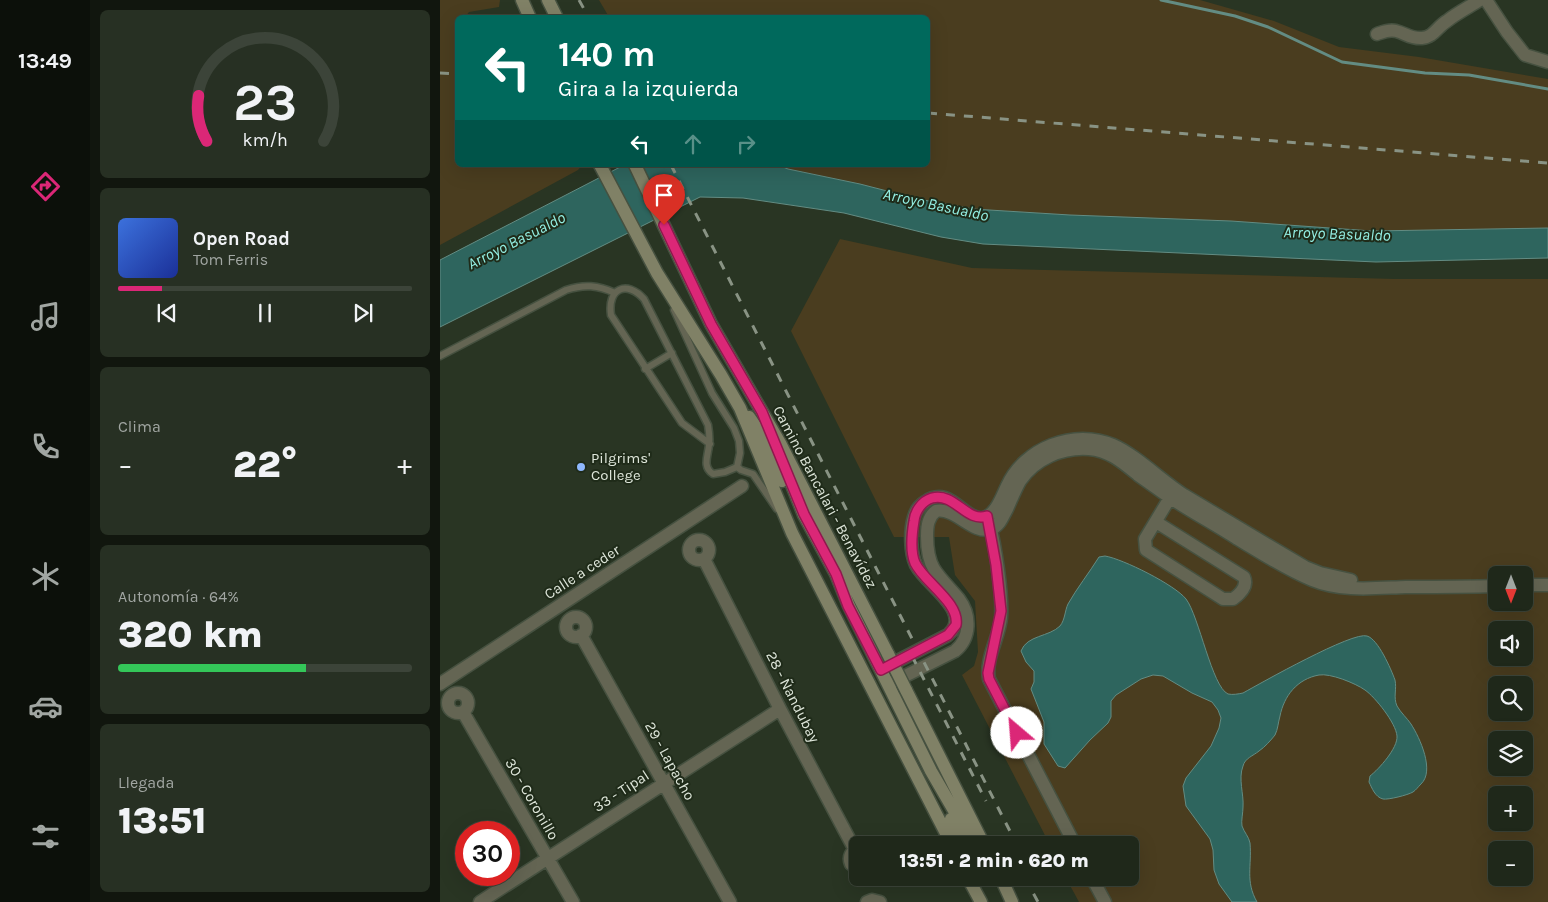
<!DOCTYPE html>
<html lang="es">
<head>
<meta charset="utf-8">
<style>
  :root { --surface:#1f281a; --page:#273023; --text:#f1f3f6; --muted:#a1a6a2; --line:#3c4439; --accent:#db2777 }
  body { margin:0; font-family:Karla,sans-serif; background:var(--page); color:var(--text); height:100vh; display:flex; flex-direction:column; font-size:19px; white-space:nowrap }
  * { box-sizing:border-box; margin:0 }
  p { font-size:16px; color:var(--muted) }
  .icon { flex:none; width:28px; height:28px; fill:none; stroke:currentColor; stroke-width:2; stroke-linecap:round; stroke-linejoin:round }
  .map { position:relative; flex:1; overflow:hidden }
  .panel { display:flex; flex-direction:column; gap:10px; padding:10px; background:#11160e; width:350px }
  .panel>* { flex:none }
  .top-card { position:absolute; left:15px; top:15px; width:475px; height:152px; border-radius:8px; box-shadow:0 5px 20px #0002,0 0 0 1px var(--line); background:#00695c; color:#fff; overflow:hidden }
  .needle { width:32px; rotate:180deg }
  .tools { position:absolute; left:1048px; top:566px; display:grid; gap:10px }
  .tools a { display:grid; place-items:center; width:45px; height:45px; border-radius:8px; background:var(--surface); box-shadow:0 5px 20px #0002,0 0 0 1px var(--line); font-size:25px }
  .speed { position:absolute; left:15px; top:821px; display:flex; gap:10px; font-size:25px; font-weight:700; text-align:center }
  .speed>* { display:grid; place-content:center; width:65px; height:65px; border-radius:50%; background:var(--surface); box-shadow:0 5px 20px #0002,0 0 0 1px var(--line); line-height:1 }
  .speed .limit { border:8px solid #d22; background:#fff; color:#111 }
  .pin { position:absolute; display:grid; place-items:center; width:42px; height:42px; color:#fff; margin:-51px -21px; border-radius:50% 50% 50% 0; rotate:-45deg; box-shadow:0 0 5px #0007 }
  .pin .icon { rotate:45deg }
  .me { position:absolute; width:55px; margin:-28px; rotate:333deg; stroke-linejoin:round; filter:drop-shadow(0 0 4px #0008) }
  .turn { display:flex; align-items:center; gap:18px; height:105px; padding:0 20px; font-size:22px }
  .turn .icon { width:65px; height:65px; stroke-width:2.5 }
  .turn b { display:block; font-size:35px; line-height:42px }
  .lanes { display:flex; align-items:center; height:48px; padding:0 20px; background:#0003; justify-content:center; gap:25px; direction:ltr }
  .lanes .off { opacity:.35 }
  .big { font-size:38px; font-weight:800; line-height:1.1 }
  .panel .tile { flex:1; display:flex; flex-direction:column; justify-content:center; gap:8px; min-width:0; padding:0 18px; border-radius:8px; background:var(--page) }
  .panel .dial { align-items:center; gap:0 }
  .dial svg { height:130px; overflow:visible; fill:none; stroke:var(--line); stroke-width:7; stroke-linecap:round; text-anchor:middle }
  .dial text { fill:var(--text); stroke:none }
  .song { display:flex; align-items:center; gap:15px }
  .cover { width:60px; height:60px; border-radius:8px; background:linear-gradient(135deg,hsl(220 70% 55%),hsl(230 70% 35%)) }
  .played { height:5px; border-radius:2px; background:linear-gradient(90deg,var(--accent) 15%,var(--line) 15%) }
  .keys { display:flex; justify-content:space-around; direction:ltr }
  .heat { display:flex; justify-content:space-between; align-items:center; font-size:28px; direction:ltr }
  .charge { height:8px; border-radius:4px; background:linear-gradient(90deg,#34c759 64%,var(--line) 0) }
  .trip { position:absolute; left:409px; top:836px; width:290px; height:50px; border-radius:8px; background:var(--surface); box-shadow:0 5px 20px #0002,0 0 0 1px var(--line); font-weight:800; line-height:50px; text-align:center }
  main { display:flex; flex:1; min-height:0 }
  .menu { display:flex; flex-direction:column; width:90px; justify-content:space-around; align-items:center; background:#0c100a; color:var(--muted) }
  .menu .icon { width:35px; height:35px }
  .menu .on { color:var(--accent) }
  .menu b { font-size:22px; color:var(--text) }
  .map>svg:first-child { display:block }
</style>
</head>
<body>
<main>
<nav class="menu">
<b>13:49</b>
<svg class="icon on" aria-label="directions" viewBox="0 0 24 24"><path d="M12 3l9 9-9 9-9-9zM9 14v-3h6M13 9l2 2-2 2"/></svg>
<svg class="icon" aria-label="music" viewBox="0 0 24 24"><path d="M9 18V5l10-2v13"/><circle cx="6" cy="18" r="3"/><circle cx="16" cy="16" r="3"/></svg>
<svg class="icon" aria-label="phone" viewBox="0 0 24 24"><path d="M5 4h4l2 5-3 2q2 4 5 5l2-3 5 2v4C11 20 4 13 5 4z"/></svg>
<svg class="icon" aria-label="climate" viewBox="0 0 24 24"><path d="M12 3v18M4 7l16 10M4 17L20 7"/></svg>
<svg class="icon" aria-label="car" viewBox="0 0 24 24"><path d="M5 17H2v-5l4-1 3-4h7l3 4 3 1v5h-3M9 17h6M6 11h13"/><circle cx="7" cy="17" r="2"/><circle cx="17" cy="17" r="2"/></svg>
<svg class="icon" aria-label="filters" viewBox="0 0 24 24"><path d="M4 7h16M4 17h16"/><circle cx="9" cy="7" r="2"/><circle cx="15" cy="17" r="2"/></svg>
</nav>
<section class="panel">
<div class="tile dial"><svg viewBox="0 0 100 80">
<path d="M14 69A42 42 0 1 1 86 69"/>
<path d="M14 69A42 42 0 0 1 9 41" stroke="#db2777"/>
<text x="50" y="56" font-size="32" font-weight="700">23</text>
<text x="50" y="72" font-size="11">km/h</text>
</svg></div>
<div class="tile">
<div class="song"><i class="cover"></i><div><b>Open Road</b><p>Tom Ferris</p></div></div>
<div class="played"></div>
<div class="keys"><svg class="icon" aria-label="previous" viewBox="0 0 24 24"><path d="M18 5L8 12l10 7zM5 5v14"/></svg><svg class="icon" aria-label="pause" viewBox="0 0 24 24"><path d="M8 5v14M16 5v14"/></svg><svg class="icon" aria-label="next" viewBox="0 0 24 24"><path d="M6 5l10 7-10 7zM19 5v14"/></svg></div>
</div>
<div class="tile"><p>Clima</p>
<div class="heat"><a>−</a><b class="big">22°</b><a>+</a></div>
</div>
<div class="tile"><p>Autonomía · 64%</p><b class="big">320 km</b><div class="charge"></div></div>
<div class="tile"><p>Llegada</p><b class="big">13:51</b></div>
</section>
<div class="map">
<svg width="1108" height="902" viewBox="0 0 1108 902">
  <rect width="100%" height="100%" fill="#293523"/>
  <path fill="#4a3d1f" fill-rule="evenodd" d="M 0,0 L 60,0 L 59,7 L 29,12 L 25,17 L 18,18 L 18,165 L 142,165 L 138,170 L 0,245 Z
    M 159,0 L 760,0 L 834,21 L 899,47 L 979,57 L 1108,79 L 1108,228 L 932,231 L 791,221 L 630,215 L 533,209 L 478,199 L 420,184 L 348,169 L 338,165 L 488,165 L 488,18 L 169,17 Z
    M 400,239 L 532,268 L 955,279 L 1108,279 L 1108,902 L 639,902 L 626,878 L 690,878 L 690,845 L 610,845 L 522,675 L 534,666 L 538,652 L 535,601 L 515,575 L 509,537 L 454,537 L 351,331 ZM 1056,575 L 1084,575 L 1084,602 L 1056,602 ZM 1056,630 L 1084,630 L 1084,658 L 1056,658 ZM 1056,685 L 1084,685 L 1084,712 L 1056,712 ZM 1056,740 L 1084,740 L 1084,768 L 1056,768 ZM 1056,795 L 1084,795 L 1084,822 L 1056,822 ZM 1056,850 L 1084,850 L 1084,878 L 1056,878 Z"/>
  <path fill="#2e655e" stroke="#638c83" d="M 184,165 L 338,165 L 348,169 L 420,184 L 478,199 L 533,209 L 630,215 L 791,221 L 932,231 L 1108,228 L 1108,258 L 936,262 L 543,244 L 501,237 L 404,213 L 303,198 L 260,197 L 0,327 L 0,260 Z
    M 665,556 C 683,559 735,585 746,599 C 759,616 772,687 788,694 C 793,695 798,694 803,693 C 821,683 913,631 927,636 C 938,639 951,669 955,680 C 957,689 953,697 957,706 C 961,713 967,718 971,724 C 980,738 995,771 981,784 C 978,787 976,790 973,792 C 968,795 948,800 943,799 C 935,797 932,788 929,782 L 930,776 C 939,769 958,748 957,736 C 956,723 935,697 925,690 C 915,683 890,673 879,675 C 857,679 844,696 840,716 C 838,723 838,729 835,735 C 831,740 825,747 819,751 C 813,756 805,758 803,766 C 798,779 804,794 803,807 C 803,813 801,821 802,826 C 804,832 809,837 810,843 C 812,866 805,881 817,902 L 792,902 L 779,884 L 774,870 L 773,850 L 770,839 L 746,806 L 743,786 L 746,778 L 771,746 L 779,728 L 781,718 L 778,710 L 772,702 L 752,693 L 723,676 L 713,675 L 701,679 L 676,695 L 671,701 L 671,717 L 668,723 L 650,740 L 625,768 L 618,766 L 604,744 L 604,722 L 591,689 L 594,682 L 594,671 L 586,662 L 581,651 C 587,635 609,637 620,626 C 625,620 625,610 628,604 C 637,588 649,573 659,557 Z"/>
  <g fill="none" stroke-linecap="round" stroke-linejoin="round">
    <path stroke="#638c83" stroke-width="3" d="M 721,0 L 795,16 L 828,27 L 902,62 L 985,73 L 1029,75 L 1108,89"/>
    <defs>
      <path id="lane" d="M 234,310 L 272,393 L 294,428 L 299,441 L 300,453 L 297,467 L 285,472 L 273,474 C 262,467 268,456 269,445 C 270,439 269,431 268,425 L 204,299 C 187,280 167,288 171,315 L 242,423 L 270,444
        M 0,356 L 126,290 C 144,284 158,285 175,293
        M 205,369 L 232,353
        M 297,467 L 301,470 L 313,474 L 337,509"/>
      <path id="street" d="M 1046,0 L 1067,32 L 1085,55 L 1108,62
        M 937,34 C 943,32 949,29 956,31 C 965,33 971,39 982,38 C 994,37 997,27 1007,21 C 1017,13 1029,7 1040,0
        M 549,521 C 555,545 563,594 561,618 C 559,638 545,659 549,679 L 635,845
        M 716,522 L 804,577 C 808,586 800,594 793,599 L 783,599 L 706,550 L 705,539 L 734,491
        M249 550a10 10 0 1 1 20 0a10 10 0 1 1-20 0Z
        M 264,559 L 340,709 L 415,850
        M 1084,585 L 1108,585
        M126 627a10 10 0 1 1 20 0a10 10 0 1 1-20 0Z
        M 141,635 L 290,902
        M 444,668 L 508,635 C 534,612 487,586 476,565 C 470,552 470,530 474,517 C 476,510 480,505 485,502 C 510,484 524,521 543,518 C 556,515 562,496 567,486 C 584,448 634,428 673,445 C 696,455 722,481 744,495 L 865,567 L 880,573 L 911,580
        M 451,683 L 515,651 C 531,638 531,615 519,599 C 511,589 501,580 494,569 C 488,559 487,548 487,536 C 487,526 488,517 496,511 C 516,507 532,535 551,529 C 560,526 563,516 567,509 C 571,500 575,490 580,481 C 595,459 622,447 649,449 C 670,451 682,462 698,475 C 708,482 718,489 729,497 C 750,511 774,524 796,538 C 821,553 845,569 872,580 C 901,592 935,588 966,587 C 996,587 1026,587 1056,586
        M 0,684 L 302,486
        M8 703a10 10 0 1 1 20 0a10 10 0 1 1-20 0Z
        M 23,712 L 133,902
        M 418,849 C 411,851 408,857 411,864 L 418,869
        M 652,878 L 665,902
        M 40,902 L 340,709
        M 427,902 L 432,900 L 440,902"/>
      <path id="secondary" d="M 82,0 L 90,18
        M 108,0 L 117,18
        M 160,165 L 217,273 L 281,375 L 300,408 L 352,533 L 512,845
        M 195,165 L 271,324 L 340,443 L 448,654
        M 309,417 L 318,430 L 342,481
        M 344,465 L 364,515 L 396,574 L 409,606 L 491,771 L 534,845
        M 466,690 L 544,845
        M 511,819 L 522,845
        M 528,878 L 541,902
        M 561,878 L 572,902"/>
    </defs>
    <use href="#lane" stroke="#465140" stroke-width="9"/>
    <use href="#street" stroke="#465140" stroke-width="15"/>
    <use href="#secondary" stroke="#465140" stroke-width="15"/>
    <use href="#lane" stroke="#646553" stroke-width="6"/>
    <use href="#street" stroke="#646553" stroke-width="12"/>
    <use href="#secondary" stroke="#808166" stroke-width="12"/>
    <path stroke="#899384" stroke-width="3" stroke-dasharray="9 9" stroke-linecap="butt" d="M 139,0 L 149,18
      M 0,73 L 18,74
      M 488,113 L 1108,163
      M 231,165 L 577,845
      M 472,656 L 546,801
      M 585,878 L 598,902"/>
    <defs>
      <path id="secondary-bridge" d="M 448,654 L 466,690"/>
    </defs>
    <use href="#secondary-bridge" stroke="#465140" stroke-width="15" stroke-linecap="butt"/>
    <use href="#secondary-bridge" stroke="#808166" stroke-width="12"/>
  </g>
  <g fill="none" stroke-linecap="round" stroke-linejoin="round">
    <defs>
      <path id="route" d="M 224,225 L 271,324 L 322,412 L 364,514 L 396,574 L 408,606 L 441,670 L 508,635 L 516,625 C 520,603 484,582 475,563 C 470,551 472,533 474,521 C 475,511 482,501 492,498 C 515,492 526,523 547,516 L 556,565 L 561,611 L 548,673 L 549,679 L 577,733"/>
    </defs>
    <use href="#route" stroke="#8e194d" stroke-width="12"/>
    <use href="#route" stroke="#db2777" stroke-width="9"/>
  </g>
  <circle fill="#8fb8fd" stroke="#1f2b19" stroke-width="2" cx="141" cy="467" r="5"/>
  <g text-anchor="middle" stroke-width="4" stroke-linejoin="round" paint-order="stroke">
    <g font-size="15" fill="#dee6da" stroke="#1f2b19" text-anchor="start">
      <text x="151" y="463">Pilgrims'<tspan x="151" dy="17">College</tspan></text>
    </g>
    <g font-size="15" fill="#dee6da" stroke="#1f2b19">
      <text transform="translate(385 497) rotate(62)" y="5">Camino Bancalari - Benavídez</text>
      <text transform="translate(142 572) rotate(-33)" y="5">Calle a ceder</text>
      <text transform="translate(353 697) rotate(63)" y="5">28 - Ñandubay</text>
      <text transform="translate(230 761) rotate(61)" y="5">29 - Lapacho</text>
      <text transform="translate(181 791) rotate(-33)" y="5">33 - Tipal</text>
      <text transform="translate(92 799) rotate(60)" y="5">30 - Coronillo</text>
    </g>
    <g font-size="16" font-style="italic" fill="#93eee2" stroke="#1f2b19">
      <text transform="translate(496 204) rotate(12)" y="6">Arroyo Basualdo</text>
      <text transform="translate(897 233) rotate(2)" y="6">Arroyo Basualdo</text>
      <text transform="translate(76 240) rotate(-27)" y="6">Arroyo Basualdo</text>
    </g>
  </g>
</svg>
<div class="tools">
<a><svg class="needle" viewBox="-14 -14 28 28"><path d="M0-13l5 13h-10z" fill="#e53935"/><path d="M0 13l5-13h-10z" fill="#a1a6a2"/></svg></a>
<a><svg class="icon" aria-label="sound" viewBox="0 0 24 24"><path d="M4 9h4l5-4v14l-5-4H4zM17 9q2 3 0 6"/></svg></a>
<a><svg class="icon" aria-label="search" viewBox="0 0 24 24"><circle cx="10" cy="10" r="6"/><path d="M15 15l6 6"/></svg></a>
<a><svg class="icon" aria-label="layers" viewBox="0 0 24 24"><path d="M12 4l9 5-9 5-9-5zM3 14l9 5 9-5"/></svg></a>
<a>+</a>
<a>−</a>
</div>
<div class="speed"><div class="limit">30</div></div>
<div class="pin" style="left:224px;top:225px;background:#d93025"><svg class="icon" aria-label="arrive" viewBox="0 0 24 24"><path d="M6 21V4h12l-3 4 3 4H6"/></svg></div>
<svg class="me" style="left:577px;top:733px" viewBox="-20 -20 40 40"><circle r="19" fill="#fff"/><path d="M0-13L10 11 0 6-10 11z" fill="#db2777"/></svg>
<div class="trip">13:51 · 2 min · 620 m</div>
<div class="top-card">
<div class="turn"><svg class="icon" aria-label="left" viewBox="0 0 24 24"><path d="M17 20v-9H6M10 6l-5 5 5 5"/></svg><div><b>140 m</b>Gira a la izquierda</div></div>
<div class="lanes"><svg class="icon" aria-label="left" viewBox="0 0 24 24"><path d="M17 20v-9H6M10 6l-5 5 5 5"/></svg><svg class="icon off" aria-label="ahead" viewBox="0 0 24 24"><path d="M12 20V5M6 11l6-6 6 6"/></svg><svg class="icon off" aria-label="right" viewBox="0 0 24 24"><path d="M7 20v-9h11M14 6l5 5-5 5"/></svg></div>
</div>
</div>
</main>
</body>
</html>
